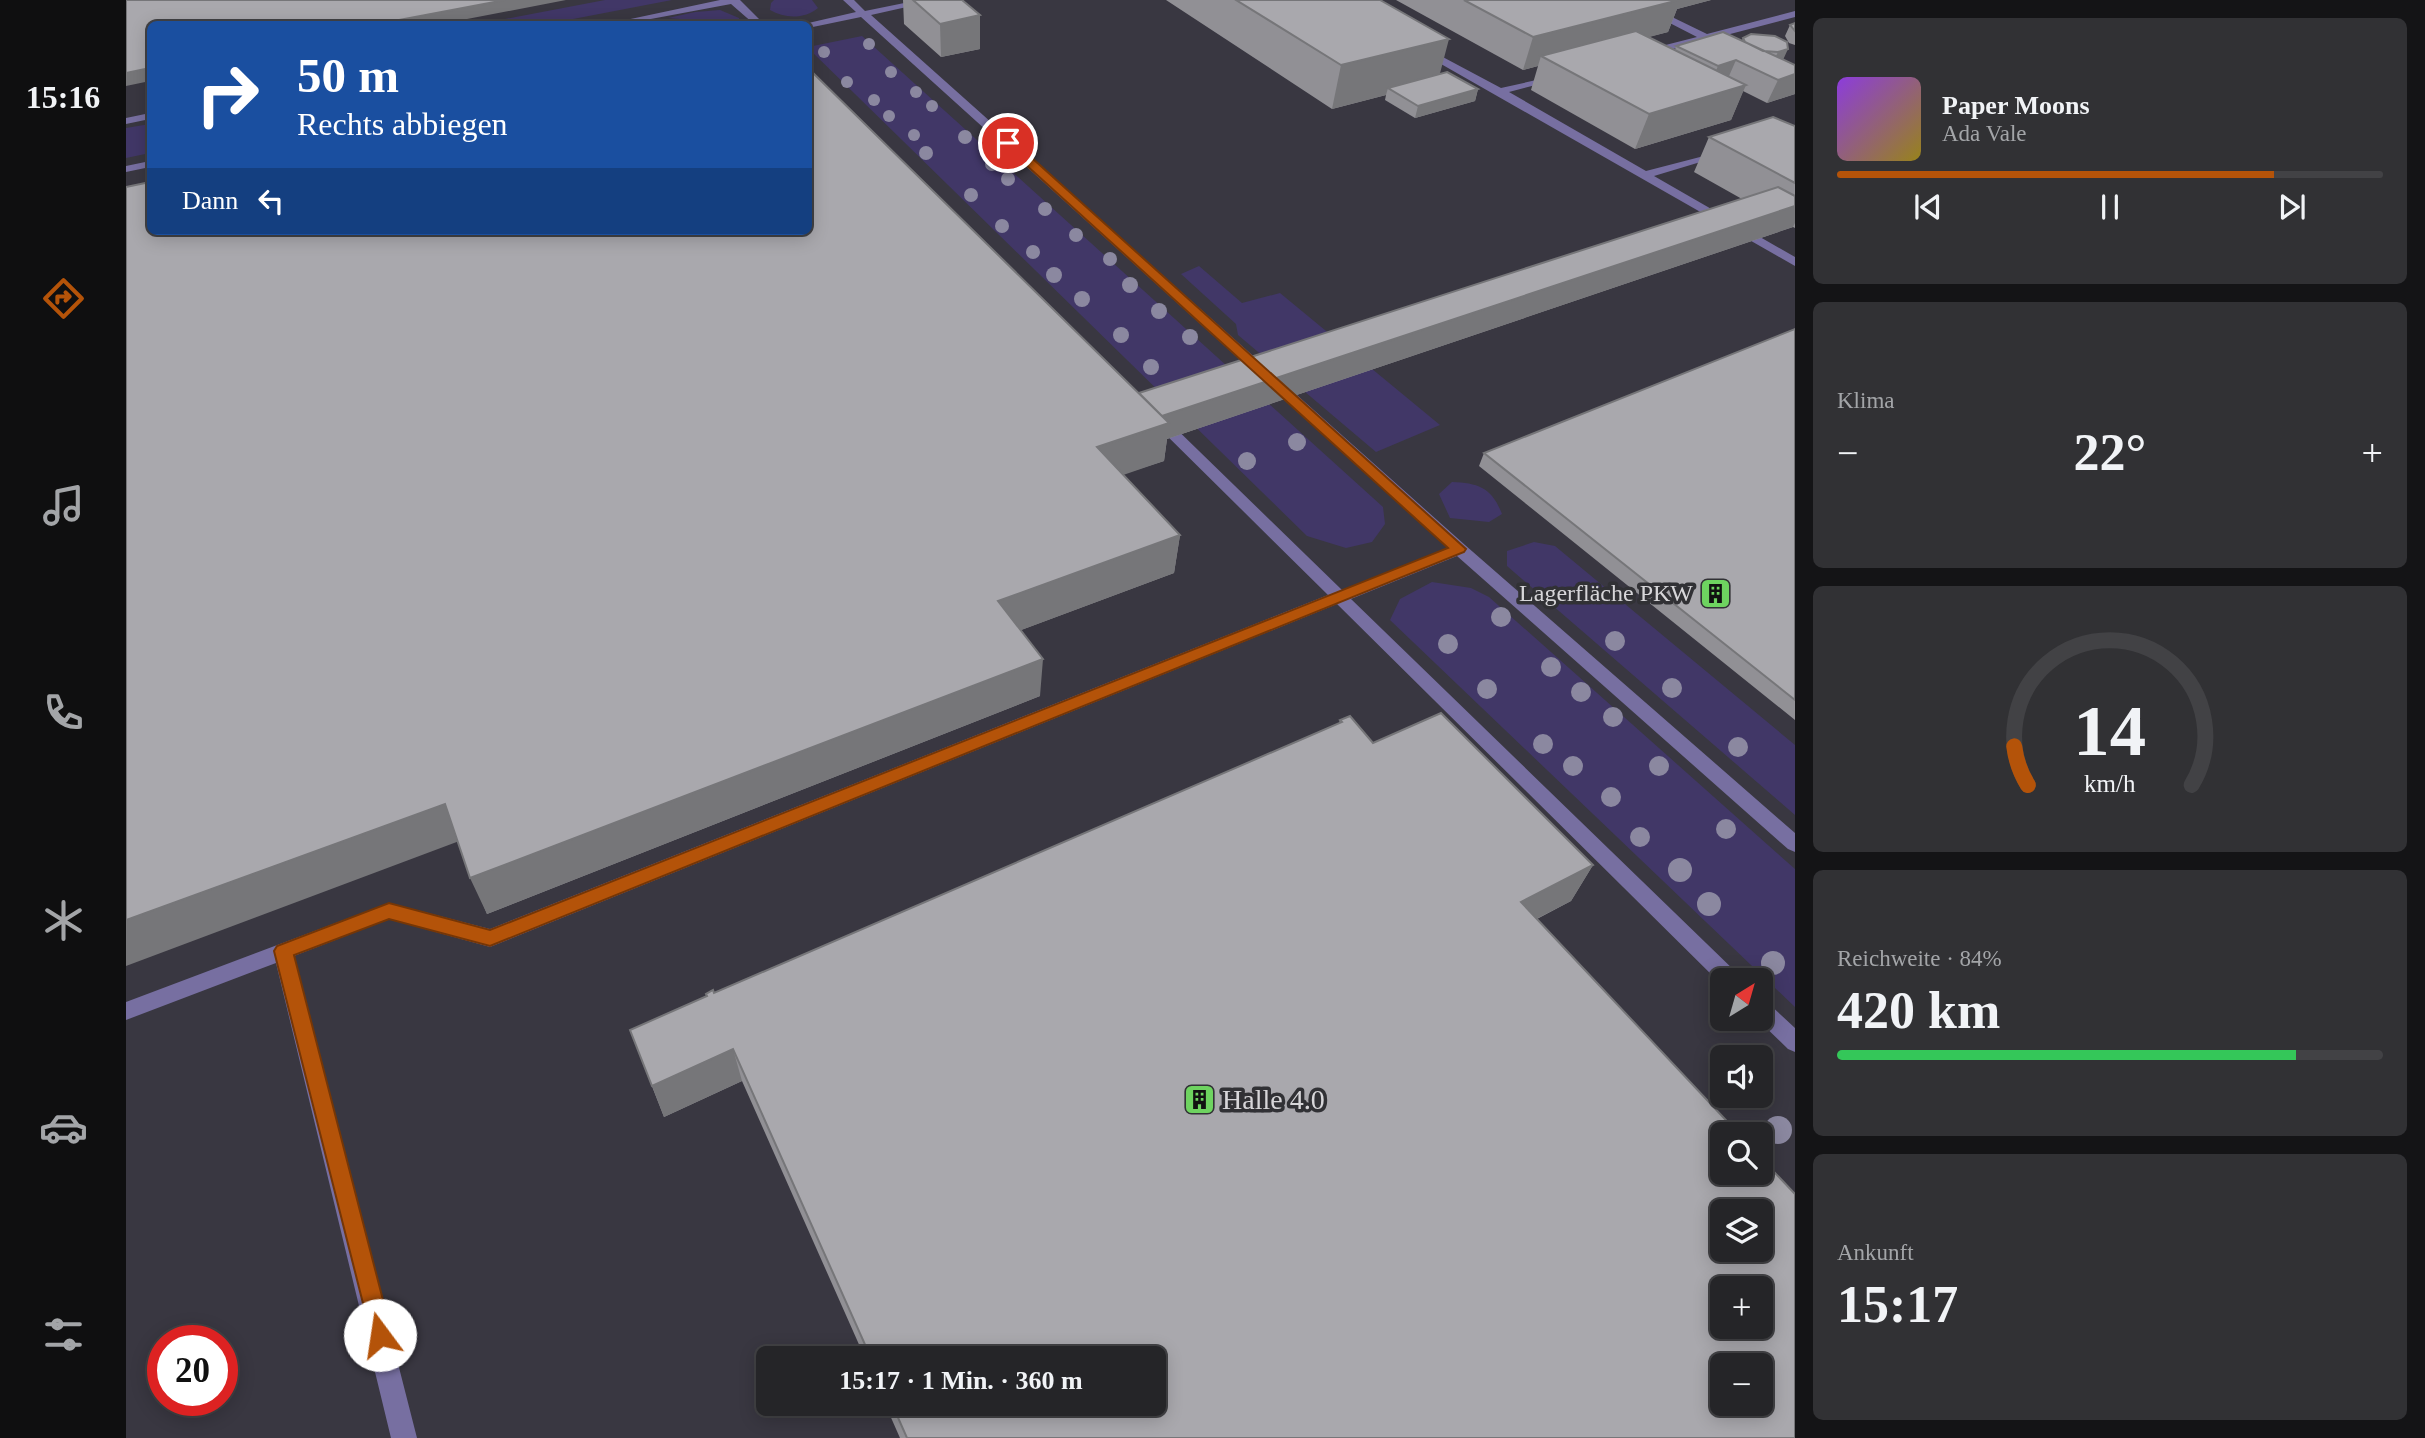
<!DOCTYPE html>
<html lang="de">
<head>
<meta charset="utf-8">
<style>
  :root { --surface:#252528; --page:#313134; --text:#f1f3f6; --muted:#a3a5a8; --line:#424245; --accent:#b45309 }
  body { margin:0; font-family:"Times New Roman",serif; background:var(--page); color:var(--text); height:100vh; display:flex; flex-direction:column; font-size:26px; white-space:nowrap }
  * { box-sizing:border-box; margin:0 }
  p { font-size:23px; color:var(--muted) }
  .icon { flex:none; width:38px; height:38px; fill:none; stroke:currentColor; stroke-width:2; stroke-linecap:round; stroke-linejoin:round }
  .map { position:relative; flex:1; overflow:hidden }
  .side { display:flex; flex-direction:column; gap:18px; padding:18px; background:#141416; width:630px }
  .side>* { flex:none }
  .banner { position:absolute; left:21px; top:21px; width:665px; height:214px; border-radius:10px; box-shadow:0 4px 18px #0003,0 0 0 2px var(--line); background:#1a4fa0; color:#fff; overflow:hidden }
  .needle { width:46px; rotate:37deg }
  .buttons { position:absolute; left:1584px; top:968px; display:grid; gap:14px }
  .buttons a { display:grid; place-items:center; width:63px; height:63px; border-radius:10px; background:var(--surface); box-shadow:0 4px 18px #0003,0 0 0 2px var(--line); font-size:35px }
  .speed { position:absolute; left:21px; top:1325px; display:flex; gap:14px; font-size:35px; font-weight:700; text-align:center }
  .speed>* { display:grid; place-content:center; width:91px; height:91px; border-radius:50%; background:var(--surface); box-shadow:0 4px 18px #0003,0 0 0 2px var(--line); line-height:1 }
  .speed .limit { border:10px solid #d22; background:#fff; color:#111 }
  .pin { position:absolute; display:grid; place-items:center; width:60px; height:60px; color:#fff; margin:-30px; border:4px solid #fff; border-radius:50%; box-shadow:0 2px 7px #0007 }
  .me { position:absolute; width:77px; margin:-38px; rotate:346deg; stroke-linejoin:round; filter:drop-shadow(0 0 5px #0008) }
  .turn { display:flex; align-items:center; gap:24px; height:147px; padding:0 35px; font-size:32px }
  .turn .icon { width:91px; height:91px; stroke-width:2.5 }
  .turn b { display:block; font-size:49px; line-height:60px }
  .then { display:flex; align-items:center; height:66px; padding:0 35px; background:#0003; gap:14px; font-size:26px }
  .big { font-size:52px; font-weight:700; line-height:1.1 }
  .side .tile { flex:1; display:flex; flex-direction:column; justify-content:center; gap:10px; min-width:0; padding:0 24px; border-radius:10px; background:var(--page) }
  .side .dial { align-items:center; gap:0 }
  .dial svg { height:182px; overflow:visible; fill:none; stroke:var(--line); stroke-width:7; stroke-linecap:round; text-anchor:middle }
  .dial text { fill:var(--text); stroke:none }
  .song { display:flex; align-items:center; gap:21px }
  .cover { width:84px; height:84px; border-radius:10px; background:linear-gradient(135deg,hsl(270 70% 55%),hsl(50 70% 35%)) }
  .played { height:7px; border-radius:4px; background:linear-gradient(90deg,var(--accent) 80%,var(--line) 80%) }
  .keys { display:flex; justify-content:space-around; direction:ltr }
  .heat { display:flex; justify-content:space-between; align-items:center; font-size:38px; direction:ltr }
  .charge { height:10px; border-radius:5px; background:linear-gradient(90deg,#34c759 84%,var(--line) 0) }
  .trip { position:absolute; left:630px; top:1346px; width:410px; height:70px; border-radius:10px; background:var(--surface); box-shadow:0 4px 18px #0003,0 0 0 2px var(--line); font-weight:700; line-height:70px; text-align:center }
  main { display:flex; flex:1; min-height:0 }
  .menu { display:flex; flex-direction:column; width:126px; justify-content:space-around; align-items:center; background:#0f0f10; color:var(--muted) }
  .menu .icon { width:49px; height:49px }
  .menu .active { color:var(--accent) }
  .menu b { font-size:32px; color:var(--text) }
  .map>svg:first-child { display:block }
</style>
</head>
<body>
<main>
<nav class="menu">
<b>15:16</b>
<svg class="icon active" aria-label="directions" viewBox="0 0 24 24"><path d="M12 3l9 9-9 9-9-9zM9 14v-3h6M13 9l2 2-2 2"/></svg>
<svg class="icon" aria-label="music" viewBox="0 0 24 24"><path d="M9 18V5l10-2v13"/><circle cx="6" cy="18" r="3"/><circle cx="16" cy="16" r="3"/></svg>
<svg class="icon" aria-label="phone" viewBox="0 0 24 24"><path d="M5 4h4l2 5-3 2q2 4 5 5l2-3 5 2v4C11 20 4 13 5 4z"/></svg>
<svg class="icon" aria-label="climate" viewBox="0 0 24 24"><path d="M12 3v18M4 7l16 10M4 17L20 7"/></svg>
<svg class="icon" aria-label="car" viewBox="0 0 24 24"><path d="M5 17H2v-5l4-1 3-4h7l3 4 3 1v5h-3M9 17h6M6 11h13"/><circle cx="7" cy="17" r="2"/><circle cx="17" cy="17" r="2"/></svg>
<svg class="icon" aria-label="filters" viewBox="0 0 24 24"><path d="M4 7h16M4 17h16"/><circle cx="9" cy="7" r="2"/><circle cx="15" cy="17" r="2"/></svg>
</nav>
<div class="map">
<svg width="1669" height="1438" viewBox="0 0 1669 1438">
  <rect width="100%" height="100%" fill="#313135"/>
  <path fill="#393741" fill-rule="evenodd" d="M 0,0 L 1669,0 L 1669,1438 L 0,1438 ZM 24,24 L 682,24 L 682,231 L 24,231 ZM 1596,980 L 1634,980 L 1634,1018 L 1596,1018 ZM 1596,1057 L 1634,1057 L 1634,1096 L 1596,1096 ZM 1596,1134 L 1634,1134 L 1634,1172 L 1596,1172 ZM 1596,1211 L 1634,1211 L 1634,1250 L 1596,1250 ZM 1596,1288 L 1634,1288 L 1634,1326 L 1596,1326 ZM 37,1340 L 96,1340 L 96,1400 L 37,1400 ZM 642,1358 L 1027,1358 L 1027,1404 L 642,1404 ZM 1596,1365 L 1634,1365 L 1634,1404 L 1596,1404 Z"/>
  <path fill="#413767" d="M 479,0 L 546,0 L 421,24 L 353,24 Z
    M 648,0 L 686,0 L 692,8 C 679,19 659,19 644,10 L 645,3 Z
    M 594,10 L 613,18 L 614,24 L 542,18 L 569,12 Z
    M 736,36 L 1257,507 L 1259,524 L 1246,542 L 1220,548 L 1181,536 L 683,49 L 682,47 Z
    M 24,124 L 24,153 L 0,158 L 0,128 Z
    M 1073,266 L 1116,303 L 1154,293 L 1314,425 L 1250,452 L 1112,335 L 1110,324 L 1055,274 Z
    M 1326,482 C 1353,483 1366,488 1376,514 L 1363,522 L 1324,518 L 1313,494 Z
    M 1408,542 L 1429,546 L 1669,745 L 1669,815 L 1381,566 L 1381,551 Z
    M 1306,582 L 1345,588 L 1363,597 L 1669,869 L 1669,1007 L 1264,620 L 1274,599 Z"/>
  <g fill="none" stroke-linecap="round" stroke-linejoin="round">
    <path fill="#776fa1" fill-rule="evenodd" d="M 594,0 L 614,0 L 638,24 L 628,24 L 605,4 L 498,24 L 481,24 Z
      M 717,0 L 728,0 L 739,11 L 793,0 L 812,0 L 745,15 L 1339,545 L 1669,833 L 1669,852 L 1662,849 L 1331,556 L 1225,599 L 1612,974 L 1615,980 L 1596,980 L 1596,985 L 1211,604 L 364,947 L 263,919 L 168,956 L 291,1438 L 265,1438 L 150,963 L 0,1020 L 0,1002 L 263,903 L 364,929 L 1202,595 L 1027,422 L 1027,416 L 1037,416 L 1216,590 L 1322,548 L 735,17 L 682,28 L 682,24 L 678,24 L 730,12 Z
      M 1499,0 L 1511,0 L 1581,34 L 1669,11 L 1669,17 L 1520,56 L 1515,53 L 1516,51 L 1571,37 Z
      M 1298,47 L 1375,88 L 1433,75 L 1433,79 L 1383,92 L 1520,171 L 1601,150 L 1601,154 L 1528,176 L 1669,257 L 1669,266 L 1294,52 L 1293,50 Z
      M 24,113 L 24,119 L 0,124 L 0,118 Z
      M 24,161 L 24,167 L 0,172 L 0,166 Z
      M 1634,1000 L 1641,1002 L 1669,1028 L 1669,1052 L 1662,1049 L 1630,1018 L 1634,1018 Z"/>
  </g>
  <g fill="#8b88a0">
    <circle cx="743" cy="44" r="6"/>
    <circle cx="698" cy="52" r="6"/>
    <circle cx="765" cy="72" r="6"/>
    <circle cx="721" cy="82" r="6"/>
    <circle cx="790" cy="92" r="6"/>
    <circle cx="748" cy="100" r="6"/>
    <circle cx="806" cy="106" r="6"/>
    <circle cx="763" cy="116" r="6"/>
    <circle cx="788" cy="135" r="6"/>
    <circle cx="839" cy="137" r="7"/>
    <circle cx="800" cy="153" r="7"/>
    <circle cx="866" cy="164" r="7"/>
    <circle cx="882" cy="179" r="7"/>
    <circle cx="845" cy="195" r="7"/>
    <circle cx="919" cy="209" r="7"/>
    <circle cx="876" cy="226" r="7"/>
    <circle cx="950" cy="235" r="7"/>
    <circle cx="907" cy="252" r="7"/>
    <circle cx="984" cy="259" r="7"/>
    <circle cx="928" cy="275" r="8"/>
    <circle cx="1004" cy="285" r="8"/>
    <circle cx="956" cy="299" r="8"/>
    <circle cx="1033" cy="311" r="8"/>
    <circle cx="995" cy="335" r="8"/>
    <circle cx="1064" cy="337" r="8"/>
    <circle cx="1025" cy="367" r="8"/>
    <circle cx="1171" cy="442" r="9"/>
    <circle cx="1121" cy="461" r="9"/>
    <circle cx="1375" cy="617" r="10"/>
    <circle cx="1489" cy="641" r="10"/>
    <circle cx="1322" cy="644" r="10"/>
    <circle cx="1425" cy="667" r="10"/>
    <circle cx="1546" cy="688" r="10"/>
    <circle cx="1361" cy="689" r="10"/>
    <circle cx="1455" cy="692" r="10"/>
    <circle cx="1487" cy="717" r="10"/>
    <circle cx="1417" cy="744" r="10"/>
    <circle cx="1612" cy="747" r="10"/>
    <circle cx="1447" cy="766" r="10"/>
    <circle cx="1533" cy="766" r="10"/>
    <circle cx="1485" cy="797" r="10"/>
    <circle cx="1600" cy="829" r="10"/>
    <circle cx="1514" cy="837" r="10"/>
    <circle cx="1554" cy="870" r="12"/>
    <circle cx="1583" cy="904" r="12"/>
    <circle cx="1647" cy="963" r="12"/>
    <circle cx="1652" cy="1130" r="14"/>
  </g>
  <path fill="#919095" d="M 777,0 L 836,0 L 854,15 L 854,49 L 815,57 L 778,24 Z
    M 1040,0 L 1254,0 L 1314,74 L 1352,89 L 1349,101 L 1289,118 L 1259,100 L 1260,95 L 1206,109 Z
    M 1270,0 L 1585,0 L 1551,9 L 1542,32 L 1522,37 L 1549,50 L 1550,46 L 1616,41 L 1617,38 L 1649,36 L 1657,60 L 1669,65 L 1669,94 L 1641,103 L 1617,91 L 1605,120 L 1509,149 L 1405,90 L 1412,66 L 1397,70 Z
    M 1669,23 L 1669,45 L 1663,43 L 1659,36 L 1664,25 Z
    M 1669,126 L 1669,228 L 1667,227 L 1041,439 L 1038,461 L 997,474 L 1054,535 L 1048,573 L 895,630 L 914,696 L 361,914 L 332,842 L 1013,393 L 1616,199 L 1568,172 L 1583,137 Z
    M 1669,329 L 1669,720 L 1353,466 L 1358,453 Z
    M 1214,720 L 1247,743 L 1467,865 L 1445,901 L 1411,919 L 1669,1438 L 774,1438 L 759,1404 L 1027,1404 L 1027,1358 L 739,1358 L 616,1081 L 538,1117 L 504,1030 L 1213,723 Z"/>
  <path fill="#767679" d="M 379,0 L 440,0 L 315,24 L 252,24 Z
    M 1552,0 L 1585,0 L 1551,9 L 1542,32 L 1427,63 L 1415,56 L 1412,66 L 1397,70 L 1407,37 Z
    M 854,15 L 854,49 L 815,57 L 814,24 Z
    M 1323,39 L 1312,81 L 1262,88 L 1260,95 L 1206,109 L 1215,65 Z
    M 1662,49 L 1657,60 L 1646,64 L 1652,52 Z
    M 1610,60 L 1600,83 L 1582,89 L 1592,66 Z
    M 24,68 L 24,81 L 0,86 L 0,73 Z
    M 1669,74 L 1669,94 L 1641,103 L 1652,80 Z
    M 1620,85 L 1605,120 L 1509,149 L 1523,114 Z
    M 1352,89 L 1349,101 L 1289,118 L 1292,106 Z
    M 1669,206 L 1669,223 L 1667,227 L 1041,439 L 1038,461 L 968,485 L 971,447 L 1026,419 Z
    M 1054,535 L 1048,573 L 871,639 L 872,601 Z
    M 917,659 L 914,696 L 361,914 L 344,878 Z
    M 319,804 L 336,840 L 0,966 L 0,920 Z
    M 1467,865 L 1445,901 L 1375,937 L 1395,902 Z
    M 607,1049 L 616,1081 L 538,1117 L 526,1086 Z"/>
  <path fill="#a9a8ad" stroke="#767679" stroke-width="2" fill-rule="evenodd" d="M 0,0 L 379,0 L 252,24 L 24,24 L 24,68 L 0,73 Z
    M 787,0 L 836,0 L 854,15 L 814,24 Z
    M 1110,0 L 1254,0 L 1323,39 L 1215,65 Z
    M 1338,0 L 1553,0 L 1407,37 Z
    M 1669,23 L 1669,31 L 1664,25 Z
    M 1510,31 L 1620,85 L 1523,114 L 1415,56 Z
    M 1597,32 L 1669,65 L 1669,74 L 1652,80 L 1610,60 L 1592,66 L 1550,46 Z
    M 1625,34 L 1649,36 L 1661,42 L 1662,49 L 1652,52 L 1637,51 L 1619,42 L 1617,38 Z
    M 682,68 L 1043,423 L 971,447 L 1054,535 L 872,601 L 917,659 L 344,878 L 319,804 L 0,920 L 0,187 L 24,182 L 24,231 L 682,231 Z
    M 1321,72 L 1352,89 L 1292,106 L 1262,88 Z
    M 1647,117 L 1669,126 L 1669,183 L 1583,137 Z
    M 1652,187 L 1669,196 L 1669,206 L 1036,416 L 1013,393 Z
    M 1669,329 L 1669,700 L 1358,453 Z
    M 1315,713 L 1467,865 L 1395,902 L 1613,1134 L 1596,1134 L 1596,1172 L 1634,1172 L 1634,1157 L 1669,1194 L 1669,1438 L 781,1438 L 766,1404 L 1027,1404 L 1027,1358 L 745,1358 L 607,1049 L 526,1086 L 504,1030 L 581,996 L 580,994 L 587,990 L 588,993 L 1216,722 L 1214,720 L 1224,716 L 1247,743 ZM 1596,1211 L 1634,1211 L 1634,1250 L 1596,1250 ZM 1596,1288 L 1634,1288 L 1634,1326 L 1596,1326 ZM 1596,1365 L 1634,1365 L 1634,1404 L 1596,1404 Z"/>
  <path fill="#b45309" stroke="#753606" stroke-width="2" d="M 878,140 L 886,140 L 1340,549 L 1338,552 L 364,946 L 263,919 L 168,955 L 266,1335 L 262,1343 L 254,1346 L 247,1343 L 148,951 L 151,946 L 263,903 L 364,930 L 1322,548 L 878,145 Z"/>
  <defs>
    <symbol id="building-square" viewBox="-11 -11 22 22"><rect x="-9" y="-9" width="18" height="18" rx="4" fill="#6ed360" stroke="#313135"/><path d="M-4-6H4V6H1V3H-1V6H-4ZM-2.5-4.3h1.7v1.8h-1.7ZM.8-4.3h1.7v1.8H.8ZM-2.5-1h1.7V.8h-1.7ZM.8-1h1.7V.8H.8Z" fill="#111"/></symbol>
  </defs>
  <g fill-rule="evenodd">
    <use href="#building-square" x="1572" y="576" width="35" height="35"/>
    <use href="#building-square" x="1056" y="1082" width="35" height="35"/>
  </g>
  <g text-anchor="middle" stroke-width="7" stroke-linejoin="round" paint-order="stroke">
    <g font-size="24" fill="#d7d6d9" stroke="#313135" text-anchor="end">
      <text x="1567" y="601">Lagerfläche PKW</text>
    </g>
    <g font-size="28" fill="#d7d6d9" stroke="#313135" text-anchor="start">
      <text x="1096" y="1109">Halle 4.0</text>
    </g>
  </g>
</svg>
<div class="buttons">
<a><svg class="needle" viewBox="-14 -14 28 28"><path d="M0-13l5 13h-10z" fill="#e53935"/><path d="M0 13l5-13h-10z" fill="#a3a5a8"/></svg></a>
<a><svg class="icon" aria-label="sound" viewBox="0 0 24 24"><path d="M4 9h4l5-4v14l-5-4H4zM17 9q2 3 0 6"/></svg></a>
<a><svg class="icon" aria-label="search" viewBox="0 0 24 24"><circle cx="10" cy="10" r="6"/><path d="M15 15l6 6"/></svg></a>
<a><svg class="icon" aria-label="layers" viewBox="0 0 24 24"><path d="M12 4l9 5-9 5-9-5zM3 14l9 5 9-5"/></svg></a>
<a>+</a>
<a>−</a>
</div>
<div class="speed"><div class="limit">20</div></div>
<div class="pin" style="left:882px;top:143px;background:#d93025"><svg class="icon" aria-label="arrive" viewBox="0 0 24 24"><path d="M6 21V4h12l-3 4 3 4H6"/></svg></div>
<svg class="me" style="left:254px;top:1335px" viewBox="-20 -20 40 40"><circle r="19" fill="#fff"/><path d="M0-13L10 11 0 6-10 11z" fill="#b45309"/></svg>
<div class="trip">15:17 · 1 Min. · 360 m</div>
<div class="banner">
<div class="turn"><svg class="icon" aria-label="right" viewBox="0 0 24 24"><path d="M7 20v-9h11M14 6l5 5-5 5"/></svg><div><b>50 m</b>Rechts abbiegen</div></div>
<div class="then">Dann<svg class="icon" aria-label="left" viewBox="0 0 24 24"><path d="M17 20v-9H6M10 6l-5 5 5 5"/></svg></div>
</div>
</div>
<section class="side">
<div class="tile">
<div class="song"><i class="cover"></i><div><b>Paper Moons</b><p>Ada Vale</p></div></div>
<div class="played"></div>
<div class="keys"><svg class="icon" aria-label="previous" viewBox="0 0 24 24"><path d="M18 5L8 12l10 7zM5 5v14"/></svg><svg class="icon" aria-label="pause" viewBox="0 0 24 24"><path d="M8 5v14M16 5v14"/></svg><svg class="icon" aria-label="next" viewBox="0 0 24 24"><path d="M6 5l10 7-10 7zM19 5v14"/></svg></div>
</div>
<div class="tile"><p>Klima</p>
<div class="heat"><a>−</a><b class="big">22°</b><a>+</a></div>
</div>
<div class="tile dial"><svg viewBox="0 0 100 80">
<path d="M14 69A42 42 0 1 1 86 69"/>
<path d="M14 69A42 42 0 0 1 8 52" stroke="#b45309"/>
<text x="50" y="56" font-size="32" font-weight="700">14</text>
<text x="50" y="72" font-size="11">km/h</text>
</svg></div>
<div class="tile"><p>Reichweite · 84%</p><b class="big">420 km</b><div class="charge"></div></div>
<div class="tile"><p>Ankunft</p><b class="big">15:17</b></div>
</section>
</main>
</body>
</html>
